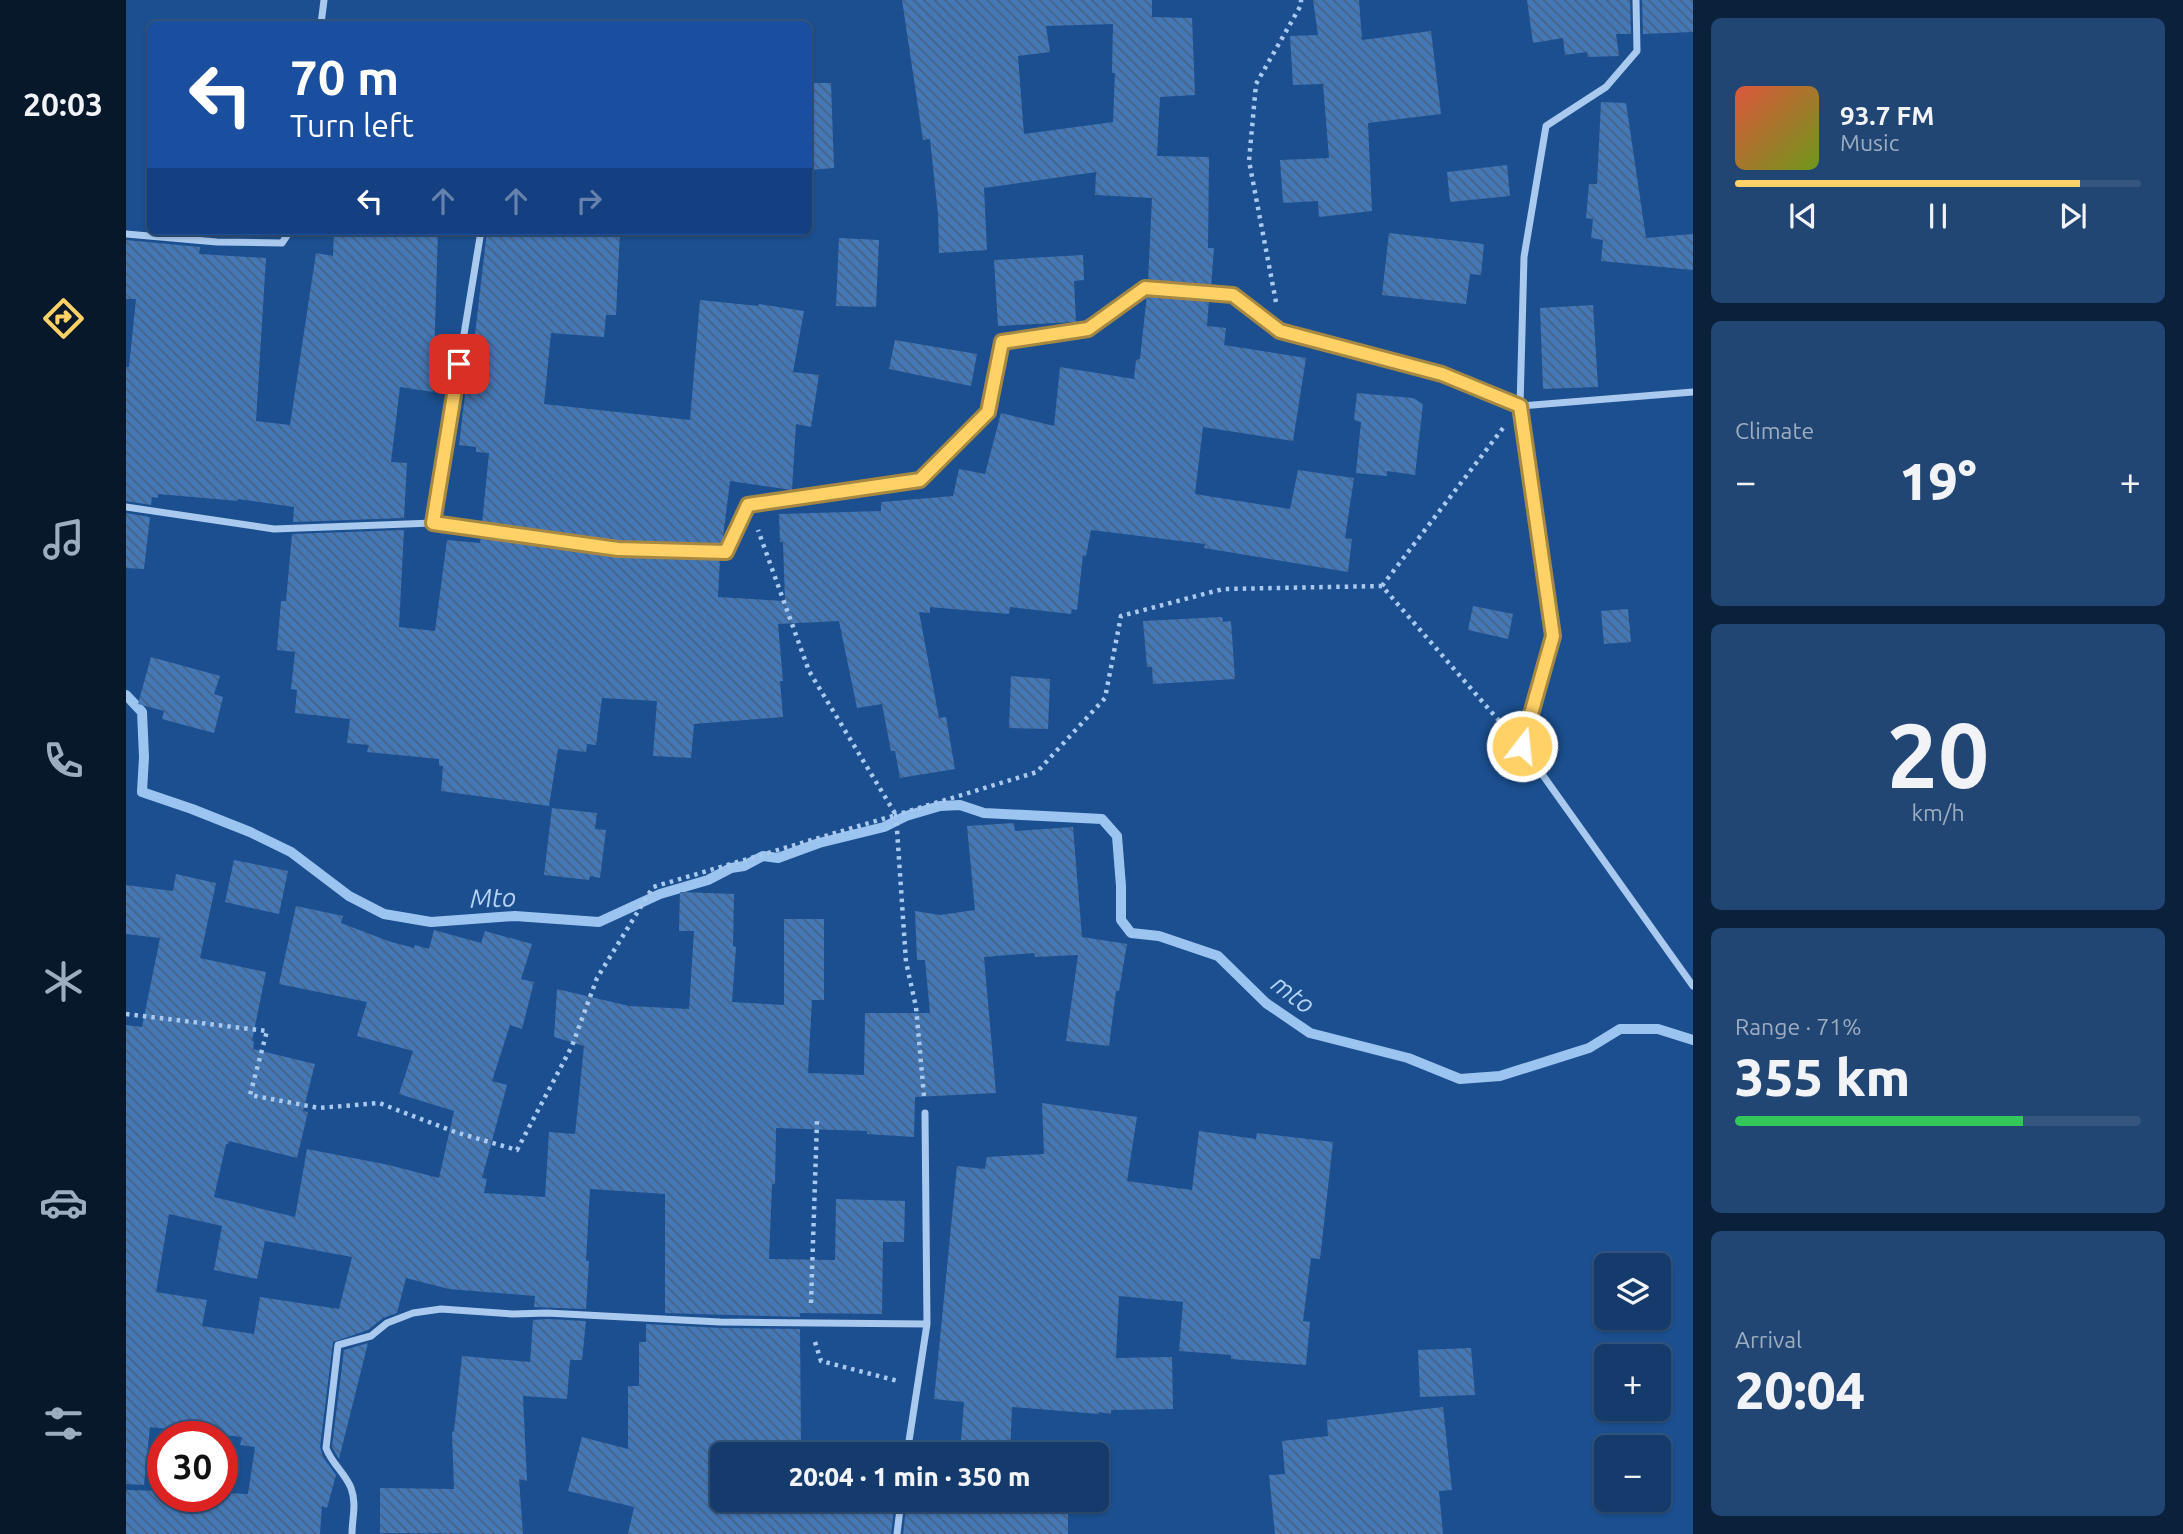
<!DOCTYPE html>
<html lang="en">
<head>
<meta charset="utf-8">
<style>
  :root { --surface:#143b6b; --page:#214673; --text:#f1f3f6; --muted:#9dadc1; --line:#33557e; --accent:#ffd166 }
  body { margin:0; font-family:Ubuntu,sans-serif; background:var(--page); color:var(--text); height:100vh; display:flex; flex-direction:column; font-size:26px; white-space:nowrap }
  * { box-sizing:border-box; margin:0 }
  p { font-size:23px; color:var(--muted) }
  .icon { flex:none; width:38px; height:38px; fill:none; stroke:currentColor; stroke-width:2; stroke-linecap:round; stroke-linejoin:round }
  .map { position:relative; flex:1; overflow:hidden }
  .details { display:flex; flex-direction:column; gap:18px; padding:18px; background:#0b203b; width:490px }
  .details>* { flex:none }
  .top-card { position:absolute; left:21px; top:21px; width:665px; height:214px; border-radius:10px; box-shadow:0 2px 5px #0004,0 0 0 2px var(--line); background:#1a4fa0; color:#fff; overflow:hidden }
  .controls { position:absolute; left:1468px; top:1253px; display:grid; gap:14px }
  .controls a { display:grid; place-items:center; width:77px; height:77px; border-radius:10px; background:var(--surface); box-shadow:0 2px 5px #0004,0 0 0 2px var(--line); font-size:35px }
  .speed { position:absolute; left:21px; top:1421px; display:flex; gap:14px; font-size:35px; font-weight:700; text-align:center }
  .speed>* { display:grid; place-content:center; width:91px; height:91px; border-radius:50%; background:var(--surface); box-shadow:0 2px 5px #0004,0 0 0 2px var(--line); line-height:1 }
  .speed .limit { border:10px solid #d22; background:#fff; color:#111 }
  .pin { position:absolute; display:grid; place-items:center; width:60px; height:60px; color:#fff; margin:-30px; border-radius:14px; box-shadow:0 4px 10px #0006 }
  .me { position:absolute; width:77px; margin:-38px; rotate:16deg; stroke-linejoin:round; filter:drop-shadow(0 0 5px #0008) }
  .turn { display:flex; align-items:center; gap:24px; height:147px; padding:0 28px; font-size:32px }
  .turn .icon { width:91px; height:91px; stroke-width:2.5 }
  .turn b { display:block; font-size:49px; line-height:60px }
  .lanes { display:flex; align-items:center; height:66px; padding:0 28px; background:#0003; justify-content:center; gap:35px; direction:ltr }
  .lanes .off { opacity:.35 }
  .big { font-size:52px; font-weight:800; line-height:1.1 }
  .details .card { flex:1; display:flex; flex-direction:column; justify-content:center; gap:10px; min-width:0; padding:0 24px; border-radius:10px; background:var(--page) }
  .details .dial { align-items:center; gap:0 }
  .dial b { font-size:91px; line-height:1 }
  .song { display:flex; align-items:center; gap:21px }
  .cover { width:84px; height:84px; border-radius:10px; background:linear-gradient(135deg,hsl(10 70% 55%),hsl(80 70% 35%)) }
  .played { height:7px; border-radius:4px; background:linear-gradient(90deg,var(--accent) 85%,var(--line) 85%) }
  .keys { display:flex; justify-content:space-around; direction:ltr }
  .heat { display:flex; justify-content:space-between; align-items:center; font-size:38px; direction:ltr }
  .charge { height:10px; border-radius:5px; background:linear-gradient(90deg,#34c759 71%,var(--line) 0) }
  .trip { position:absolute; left:584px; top:1442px; width:399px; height:70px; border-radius:10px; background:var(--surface); box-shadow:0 2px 5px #0004,0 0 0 2px var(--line); font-weight:800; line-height:70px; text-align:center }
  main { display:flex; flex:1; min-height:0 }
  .tab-bar { display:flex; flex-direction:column; width:126px; justify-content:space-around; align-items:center; background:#08182b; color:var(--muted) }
  .tab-bar .icon { width:49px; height:49px }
  .tab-bar .selected { color:var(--accent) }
  .tab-bar b { font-size:32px; color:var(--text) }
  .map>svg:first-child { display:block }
</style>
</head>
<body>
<main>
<nav class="tab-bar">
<b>20:03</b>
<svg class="icon selected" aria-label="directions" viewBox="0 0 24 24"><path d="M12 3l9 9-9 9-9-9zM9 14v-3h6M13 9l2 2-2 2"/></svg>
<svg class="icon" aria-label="music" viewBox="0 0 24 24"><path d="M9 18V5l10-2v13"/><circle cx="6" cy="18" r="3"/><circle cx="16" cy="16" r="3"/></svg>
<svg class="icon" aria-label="phone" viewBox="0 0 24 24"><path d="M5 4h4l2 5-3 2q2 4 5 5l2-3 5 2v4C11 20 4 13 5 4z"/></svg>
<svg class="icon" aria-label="climate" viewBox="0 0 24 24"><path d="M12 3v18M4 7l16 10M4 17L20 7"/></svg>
<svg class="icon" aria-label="car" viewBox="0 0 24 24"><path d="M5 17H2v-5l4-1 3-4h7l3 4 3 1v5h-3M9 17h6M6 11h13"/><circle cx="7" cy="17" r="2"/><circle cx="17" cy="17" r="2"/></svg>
<svg class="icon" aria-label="filters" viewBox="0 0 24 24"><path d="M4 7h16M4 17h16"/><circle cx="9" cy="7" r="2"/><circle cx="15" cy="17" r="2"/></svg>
</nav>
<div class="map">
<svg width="1567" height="1534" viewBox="0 0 1567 1534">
  <defs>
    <pattern id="building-back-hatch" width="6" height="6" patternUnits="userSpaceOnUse" patternTransform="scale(1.75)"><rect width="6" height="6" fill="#4478b7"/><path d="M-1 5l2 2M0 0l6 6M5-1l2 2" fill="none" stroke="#486282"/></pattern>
  </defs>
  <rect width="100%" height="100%" fill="#1b4f8f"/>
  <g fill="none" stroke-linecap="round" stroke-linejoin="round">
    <path stroke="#9cc4f0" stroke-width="10" d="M 0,695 L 16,712 L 18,757 L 16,792 L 66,809 L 124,832 L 165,852 L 223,896 L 258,914 L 305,922 L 389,916 L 473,922 L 534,894 L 582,880 L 605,868 L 618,866 L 637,856 L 652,858 L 693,843 L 758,827 L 780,816 L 814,806 L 834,805 L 858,813 L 976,819 L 991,836 L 995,886 L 995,920 L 1005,933 L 1033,936 L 1092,956 L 1140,1003 L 1184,1033 L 1282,1058 L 1334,1079 L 1374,1076 L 1463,1048 L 1494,1029 L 1532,1029 L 1567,1040"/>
  </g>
  <path fill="url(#building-back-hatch)" fill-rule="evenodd" d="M 776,0 L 1026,0 L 1026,17 L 1066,18 L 1069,95 L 1034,97 L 1031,156 L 1083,157 L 1082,248 L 1088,248 L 1085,287 L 1022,282 L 1026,198 L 969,195 L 970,172 L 858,188 L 861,250 L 813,253 L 812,214 L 804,139 L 797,140 ZM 987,24 L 986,73 L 989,73 L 987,122 L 898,134 L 892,56 L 924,52 L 920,26 Z
    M 1187,0 L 1233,0 L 1236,40 L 1305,31 L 1315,114 L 1242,123 L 1246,211 L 1193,217 L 1192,201 L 1157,203 L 1154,160 L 1203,158 L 1197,84 L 1167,85 L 1164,36 L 1192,35 Z
    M 1401,0 L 1504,0 L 1505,34 L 1490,34 L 1493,56 L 1462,57 L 1461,52 L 1439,55 L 1437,38 L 1407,43 Z
    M 1516,0 L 1567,0 L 1567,32 L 1517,34 Z
    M 682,83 L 705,83 L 708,168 L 682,170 Z
    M 1475,102 L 1500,103 L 1520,238 L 1567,234 L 1567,270 L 1475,261 L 1477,240 L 1465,238 L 1467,219 L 1460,218 L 1463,184 L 1471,184 Z
    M 1381,165 L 1384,196 L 1324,202 L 1321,172 Z
    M 208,231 L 312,231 L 307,392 L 274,387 L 265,462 L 281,463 L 278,518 L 167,522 L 168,507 L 112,499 L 112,501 L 32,494 L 32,498 L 26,497 L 25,505 L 0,501 L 0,367 L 3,367 L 10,299 L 0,299 L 0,240 L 74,247 L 73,254 L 140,258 L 130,421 L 164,425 L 190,253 L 207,256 Z
    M 361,231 L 494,231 L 490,315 L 480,315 L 478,337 L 425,333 L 418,404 L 564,420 L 574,300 L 632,306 L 633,304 L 678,311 L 667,372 L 693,375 L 685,427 L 670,424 L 666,490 L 604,481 L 596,546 L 493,543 L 356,524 L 363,453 L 350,452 L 350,447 L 333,445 L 340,386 L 343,386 Z
    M 1263,233 L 1358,244 L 1355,275 L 1344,274 L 1340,304 L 1256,295 Z
    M 713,238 L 753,240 L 750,307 L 710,306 Z
    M 957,255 L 958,280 L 948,281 L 950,322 L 872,326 L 868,260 Z
    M 1021,294 L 1083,299 L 1081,326 L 1100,328 L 1098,345 L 1180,358 L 1167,441 L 1077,427 L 1069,494 L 1164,509 L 1172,470 L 1228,478 L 1219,538 L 1226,539 L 1222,572 L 1078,548 L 1079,544 L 965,530 L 960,556 L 957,555 L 951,610 L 946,609 L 945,614 L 884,607 L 883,614 L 804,607 L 804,613 L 793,612 L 813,718 L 820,717 L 829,769 L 774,778 L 769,751 L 765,751 L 756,704 L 731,708 L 713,621 L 652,624 L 657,681 L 654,681 L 657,717 L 568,724 L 565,758 L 527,756 L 531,701 L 476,698 L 470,745 L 461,744 L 460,752 L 432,749 L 423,806 L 315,791 L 317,766 L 313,766 L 313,759 L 241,752 L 243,745 L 221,743 L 224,719 L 169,713 L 171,690 L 165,689 L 169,652 L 151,650 L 155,601 L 160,601 L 166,534 L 278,530 L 273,627 L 309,631 L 321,540 L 354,543 L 355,536 L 491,555 L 594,558 L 592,597 L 659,601 L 657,542 L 654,542 L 653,514 L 755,511 L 755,502 L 827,496 L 833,469 L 859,474 L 875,413 L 928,426 L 934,367 L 1008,379 L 1010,360 L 1014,359 Z
    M 1467,305 L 1472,387 L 1417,389 L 1414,308 Z
    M 769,340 L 851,354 L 845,386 L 763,369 Z
    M 1231,393 L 1287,398 L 1297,404 L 1289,475 L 1261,471 L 1261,476 L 1230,473 L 1235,422 L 1228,420 Z
    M 0,513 L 24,517 L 18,569 L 0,568 Z
    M 1347,606 L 1387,614 L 1382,639 L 1342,630 Z
    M 1502,609 L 1505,642 L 1478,644 L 1475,611 Z
    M 1096,617 L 1097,622 L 1105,621 L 1109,679 L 1027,684 L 1026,667 L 1021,667 L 1017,621 Z
    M 25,657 L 94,676 L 88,694 L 97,697 L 88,733 L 36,719 L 38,711 L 12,704 Z
    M 885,676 L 924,679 L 922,729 L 883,728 Z
    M 426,808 L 471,813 L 469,829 L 480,830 L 474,878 L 464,876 L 463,880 L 418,875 Z
    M 888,823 L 889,831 L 947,827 L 956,937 L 1001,944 L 993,991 L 990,991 L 983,1046 L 940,1041 L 952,955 L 909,957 L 908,953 L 858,957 L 870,1093 L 789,1097 L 788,1137 L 741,1134 L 741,1131 L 650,1128 L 649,1184 L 646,1184 L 643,1259 L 709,1260 L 710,1199 L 779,1201 L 778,1242 L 757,1242 L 756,1314 L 674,1313 L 674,1317 L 539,1313 L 539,1194 L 464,1189 L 460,1261 L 463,1261 L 460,1309 L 408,1307 L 409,1296 L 323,1289 L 280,1278 L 271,1313 L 257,1318 L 242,1330 L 207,1342 L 194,1447 L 197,1457 L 210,1475 L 201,1508 L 196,1506 L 194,1534 L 0,1534 L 0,1490 L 37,1491 L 37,1496 L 96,1496 L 96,1493 L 122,1494 L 129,1447 L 114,1445 L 116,1437 L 24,1427 L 18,1485 L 0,1484 L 0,1025 L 16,1027 L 34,938 L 0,934 L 0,885 L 47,891 L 50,874 L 90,883 L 74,958 L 140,972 L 126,1041 L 128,1041 L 127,1049 L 189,1064 L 177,1111 L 182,1112 L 171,1158 L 103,1141 L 102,1144 L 100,1144 L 88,1197 L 169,1217 L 181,1149 L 263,1165 L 313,1178 L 328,1111 L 273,1094 L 287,1051 L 231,1036 L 241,1002 L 153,984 L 170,906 L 217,916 L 215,923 L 262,941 L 288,948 L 289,945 L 303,949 L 308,930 L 355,943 L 359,931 L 406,944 L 395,979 L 408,982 L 396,1029 L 384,1025 L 366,1081 L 381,1085 L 356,1178 L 361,1179 L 358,1193 L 419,1197 L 423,1132 L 449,1134 L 458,1046 L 428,1037 L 431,989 L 503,1006 L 563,1009 L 568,931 L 553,931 L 554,892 L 608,894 L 607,946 L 610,947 L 606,1002 L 658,1005 L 658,919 L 698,919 L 698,1000 L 686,1000 L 682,1073 L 738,1075 L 739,1013 L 804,1013 L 799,960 L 791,960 L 789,911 L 814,915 L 849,910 L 841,826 ZM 43,1214 L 96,1226 L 88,1270 L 131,1279 L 139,1241 L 226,1257 L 213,1309 L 134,1297 L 128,1334 L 76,1326 L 81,1300 L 30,1292 Z
    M 108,860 L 162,871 L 153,914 L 99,902 Z
    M 916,1103 L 1011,1117 L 1001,1181 L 1066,1190 L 1073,1131 L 1130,1139 L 1131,1133 L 1207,1142 L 1194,1259 L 1185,1258 L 1177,1321 L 1184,1322 L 1180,1365 L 1105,1359 L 1105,1355 L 1053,1351 L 1057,1302 L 993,1296 L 990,1358 L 1046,1357 L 1047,1409 L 985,1410 L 985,1414 L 973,1412 L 973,1414 L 886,1407 L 884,1454 L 834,1454 L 838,1402 L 808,1399 L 831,1166 L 859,1169 L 861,1157 L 918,1154 Z
    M 421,1319 L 460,1321 L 456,1360 L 444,1360 L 441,1399 L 397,1396 L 401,1481 L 393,1479 L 397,1534 L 254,1533 L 254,1488 L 328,1489 L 326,1432 L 328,1431 L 336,1356 L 404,1362 L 407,1320 Z
    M 520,1324 L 594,1328 L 674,1329 L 675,1447 L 597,1446 L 597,1500 L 769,1500 L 765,1534 L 502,1534 L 508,1507 L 442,1491 L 456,1437 L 502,1449 L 502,1386 L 513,1386 L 513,1342 L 520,1342 Z
    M 242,1343 L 213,1459 L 206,1447 L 218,1350 Z
    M 1345,1348 L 1349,1395 L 1294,1397 L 1292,1350 Z
    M 1317,1407 L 1326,1490 L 1313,1491 L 1317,1534 L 1149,1534 L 1143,1475 L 1159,1474 L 1156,1441 L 1202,1436 L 1201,1420 Z
    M 781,1500 L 878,1500 L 877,1514 L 942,1508 L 942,1534 L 777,1534 Z"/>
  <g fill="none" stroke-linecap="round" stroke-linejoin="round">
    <path stroke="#a9c9ee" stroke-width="4.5" stroke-dasharray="3.5 5" stroke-linecap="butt" d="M 1150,302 L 1123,161 L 1130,84 L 1175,5 L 1175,0
      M 1256,586 L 1377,428
      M 0,1014 L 141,1031 L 124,1095 L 193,1108 L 253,1103 L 329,1132 L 391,1150 L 446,1046 L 471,978 L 527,887 L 770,815 L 683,671 L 632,530
      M 798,1096 L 790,1007 L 780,962 L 770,815 L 911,772 L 979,698 L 995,616 L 1097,589 L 1256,586 L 1381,730
      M 685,1303 L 691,1121
      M 689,1342 L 695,1361 L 772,1381"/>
    <path stroke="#a9c9ee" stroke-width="7" d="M 1510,0 L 1511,51 L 1480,87 L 1420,126 L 1398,257 L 1394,406 L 1427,636 L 1396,746 L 1567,986
      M 195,24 L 198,0
      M 0,234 L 91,242 L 156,243 L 164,231
      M 0,507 L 148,529 L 307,523 L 492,549 L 600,552 L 622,505 L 794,480 L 861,412 L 876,342 L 962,329 L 1019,288 L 1107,295 L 1154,331 L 1316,375 L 1394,406 L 1567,392
      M 307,523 L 355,231
      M 781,1454 L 801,1324 L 799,1113
      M 226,1534 C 226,1518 231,1504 225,1488 C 219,1473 206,1464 200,1448 L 212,1345 L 245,1336 L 261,1323 L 287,1313 L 315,1309 L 387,1314 L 421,1313 L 594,1322 L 801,1324
      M 771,1534 L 775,1500"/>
  </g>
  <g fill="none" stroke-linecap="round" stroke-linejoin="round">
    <defs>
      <path id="route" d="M 333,364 L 307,523 L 492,549 L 600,552 L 622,505 L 794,480 L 862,412 L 876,342 L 962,329 L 1019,288 L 1107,295 L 1154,331 L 1316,374 L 1394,406 L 1427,636 L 1396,746"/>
    </defs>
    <use href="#route" stroke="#a68842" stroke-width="18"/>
    <use href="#route" stroke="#ffd166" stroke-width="12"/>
  </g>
  <g text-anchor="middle" stroke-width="7" stroke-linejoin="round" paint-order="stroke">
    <g font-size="26" font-style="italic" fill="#b5d3f5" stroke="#1b4f8f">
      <text transform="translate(367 898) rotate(-2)" y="9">Mto</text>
      <text transform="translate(1167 994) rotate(37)" y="9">mto</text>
    </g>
  </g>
</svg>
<div class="controls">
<a><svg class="icon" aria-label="layers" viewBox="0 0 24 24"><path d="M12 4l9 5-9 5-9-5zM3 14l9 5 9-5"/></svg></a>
<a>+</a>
<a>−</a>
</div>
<div class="speed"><div class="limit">30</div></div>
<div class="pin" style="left:333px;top:364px;background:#d93025"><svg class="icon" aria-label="arrive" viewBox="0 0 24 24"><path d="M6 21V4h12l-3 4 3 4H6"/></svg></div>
<svg class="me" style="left:1396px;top:746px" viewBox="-20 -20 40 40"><circle r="17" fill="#ffd166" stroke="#fff" stroke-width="3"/><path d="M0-11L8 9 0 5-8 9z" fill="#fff"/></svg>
<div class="trip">20:04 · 1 min · 350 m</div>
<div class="top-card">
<div class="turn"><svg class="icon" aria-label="left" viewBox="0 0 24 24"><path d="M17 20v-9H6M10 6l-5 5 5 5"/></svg><div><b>70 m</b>Turn left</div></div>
<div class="lanes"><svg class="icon" aria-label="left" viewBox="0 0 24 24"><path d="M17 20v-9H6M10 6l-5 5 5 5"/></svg><svg class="icon off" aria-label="ahead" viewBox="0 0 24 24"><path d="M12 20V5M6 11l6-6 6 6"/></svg><svg class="icon off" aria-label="ahead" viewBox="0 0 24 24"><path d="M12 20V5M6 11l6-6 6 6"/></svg><svg class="icon off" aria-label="right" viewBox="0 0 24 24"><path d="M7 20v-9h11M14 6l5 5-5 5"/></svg></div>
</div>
</div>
<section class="details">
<div class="card">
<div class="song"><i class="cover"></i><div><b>93.7 FM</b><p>Music</p></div></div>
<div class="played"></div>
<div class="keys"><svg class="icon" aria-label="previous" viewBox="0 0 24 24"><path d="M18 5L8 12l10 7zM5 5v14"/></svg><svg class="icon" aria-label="pause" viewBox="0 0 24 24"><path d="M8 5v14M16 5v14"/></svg><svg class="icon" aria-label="next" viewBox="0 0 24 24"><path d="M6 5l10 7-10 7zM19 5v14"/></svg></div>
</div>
<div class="card"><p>Climate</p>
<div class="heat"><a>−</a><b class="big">19°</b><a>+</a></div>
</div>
<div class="card dial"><b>20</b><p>km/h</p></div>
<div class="card"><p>Range · 71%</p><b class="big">355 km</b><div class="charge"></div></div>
<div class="card"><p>Arrival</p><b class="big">20:04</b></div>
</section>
</main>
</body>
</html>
